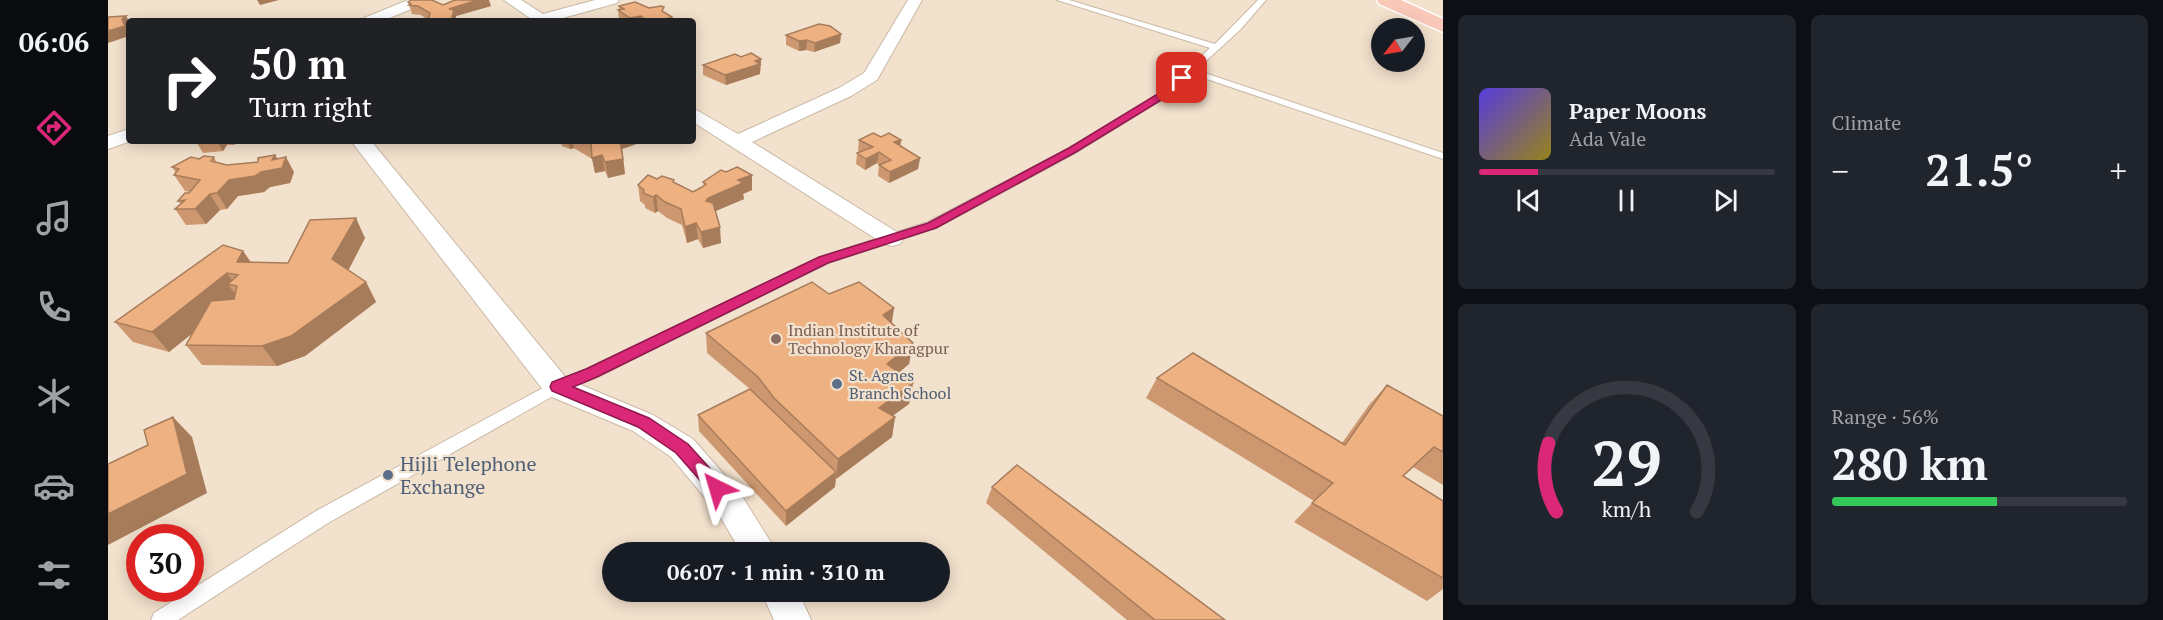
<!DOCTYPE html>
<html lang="en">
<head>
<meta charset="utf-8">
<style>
  :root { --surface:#171b24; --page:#20242c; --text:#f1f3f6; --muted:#9ea1a6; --line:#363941; --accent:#db2777 }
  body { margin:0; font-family:"PT Serif",serif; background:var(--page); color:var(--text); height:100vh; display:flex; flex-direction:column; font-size:22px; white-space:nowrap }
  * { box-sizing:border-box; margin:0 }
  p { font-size:20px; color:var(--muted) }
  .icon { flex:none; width:33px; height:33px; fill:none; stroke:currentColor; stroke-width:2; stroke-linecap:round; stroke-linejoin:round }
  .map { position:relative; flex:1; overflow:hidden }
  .details { display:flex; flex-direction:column; gap:15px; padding:15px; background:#0d0f14; width:720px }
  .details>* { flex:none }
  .banner { position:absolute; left:18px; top:18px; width:570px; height:126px; border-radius:6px; box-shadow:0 3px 15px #0003; background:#202124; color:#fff; overflow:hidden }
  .needle { width:39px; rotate:239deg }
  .fabs { position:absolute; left:1263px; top:18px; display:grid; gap:12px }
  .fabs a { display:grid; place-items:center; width:54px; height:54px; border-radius:50%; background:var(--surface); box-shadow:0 3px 15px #0003; font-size:30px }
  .speed { position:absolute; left:18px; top:524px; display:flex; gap:12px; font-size:30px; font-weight:700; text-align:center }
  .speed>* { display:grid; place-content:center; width:78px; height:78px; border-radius:50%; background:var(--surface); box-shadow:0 3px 15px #0003; line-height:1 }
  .speed .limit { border:9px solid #d22; background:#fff; color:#111 }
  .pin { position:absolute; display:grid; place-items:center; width:51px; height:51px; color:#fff; margin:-26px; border-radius:12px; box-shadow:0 3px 9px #0006 }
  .me { position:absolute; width:66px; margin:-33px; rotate:320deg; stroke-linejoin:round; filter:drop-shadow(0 0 4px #0008) }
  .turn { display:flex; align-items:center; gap:21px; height:126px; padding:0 24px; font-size:27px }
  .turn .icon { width:78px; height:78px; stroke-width:2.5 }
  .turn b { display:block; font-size:42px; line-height:51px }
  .big { font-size:45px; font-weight:800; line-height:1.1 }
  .details .tile { flex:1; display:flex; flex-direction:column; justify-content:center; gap:9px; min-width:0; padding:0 21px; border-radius:9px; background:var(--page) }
  .details .dial { align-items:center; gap:0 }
  .dial svg { height:156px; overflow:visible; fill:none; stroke:var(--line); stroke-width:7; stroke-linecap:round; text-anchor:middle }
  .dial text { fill:var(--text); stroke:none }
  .song { display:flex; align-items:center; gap:18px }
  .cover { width:72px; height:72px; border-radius:9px; background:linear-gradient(135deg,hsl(250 70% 55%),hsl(50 70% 35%)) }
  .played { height:6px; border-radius:3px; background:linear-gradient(90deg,var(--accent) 20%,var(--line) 20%) }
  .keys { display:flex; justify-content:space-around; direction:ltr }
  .heat { display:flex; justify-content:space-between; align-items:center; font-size:33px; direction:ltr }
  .charge { height:9px; border-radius:4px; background:linear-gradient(90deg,#34c759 56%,var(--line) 0) }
  .details .tiles { flex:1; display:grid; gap:15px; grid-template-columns:repeat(2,1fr) }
  .trip { position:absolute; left:494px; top:542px; width:348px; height:60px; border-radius:30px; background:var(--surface); box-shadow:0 3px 15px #0003; font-weight:800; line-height:60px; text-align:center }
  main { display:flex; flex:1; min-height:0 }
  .dock { display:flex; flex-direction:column; width:108px; justify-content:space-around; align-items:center; background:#090b0e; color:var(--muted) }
  .dock .icon { width:42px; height:42px }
  .dock .on { color:var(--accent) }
  .dock b { font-size:27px; color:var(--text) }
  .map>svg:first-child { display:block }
</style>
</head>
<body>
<main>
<nav class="dock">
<b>06:06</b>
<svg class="icon on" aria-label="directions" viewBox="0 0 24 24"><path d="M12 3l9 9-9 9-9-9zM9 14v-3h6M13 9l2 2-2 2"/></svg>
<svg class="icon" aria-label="music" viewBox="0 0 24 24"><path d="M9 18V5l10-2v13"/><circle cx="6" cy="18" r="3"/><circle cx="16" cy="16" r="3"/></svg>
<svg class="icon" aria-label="phone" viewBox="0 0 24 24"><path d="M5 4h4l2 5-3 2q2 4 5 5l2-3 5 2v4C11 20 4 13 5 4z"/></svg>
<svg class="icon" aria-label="climate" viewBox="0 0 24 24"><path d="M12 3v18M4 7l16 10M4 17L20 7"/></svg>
<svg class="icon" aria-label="car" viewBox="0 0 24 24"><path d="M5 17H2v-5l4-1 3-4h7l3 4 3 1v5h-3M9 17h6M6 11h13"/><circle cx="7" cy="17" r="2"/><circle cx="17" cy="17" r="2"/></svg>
<svg class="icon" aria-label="filters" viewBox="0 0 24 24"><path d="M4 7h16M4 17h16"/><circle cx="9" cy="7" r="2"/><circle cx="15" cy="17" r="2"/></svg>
</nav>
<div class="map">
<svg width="1335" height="620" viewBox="0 0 1335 620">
  <rect width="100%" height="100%" fill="#f2e1cc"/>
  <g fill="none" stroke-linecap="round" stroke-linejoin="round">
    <defs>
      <path id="lane" d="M 949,0 L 961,0 L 1107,44 L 1150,0 L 1158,0 L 1132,30 L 1088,70 L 1335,153 L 1335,159 L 1084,74 L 1060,96 L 969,152 L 828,228 L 720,263 L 489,377 L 454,391 L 220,523 L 70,620 L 43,620 L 46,613 L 208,511 L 444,383 L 479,369 L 712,257 L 820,222 L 961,148 L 1054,92 L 1102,48 Z"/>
      <path id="street" d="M 300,0 L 320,0 L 318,3 L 274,21 L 253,21 L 256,18 Z
        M 396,0 L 413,0 L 435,14 L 487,0 L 511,0 L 509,3 L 444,21 L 426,21 Z
        M 800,0 L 814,0 L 769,80 L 743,96 L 644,142 L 792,234 L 795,239 L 792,244 L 784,246 L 776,244 L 585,122 L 585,108 L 630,134 L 731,88 L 756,73 Z
        M 21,129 L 23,141 L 0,149 L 0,136 Z
        M 243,141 L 263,141 L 459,379 L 545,415 L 585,439 L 632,493 L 669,552 L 633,552 L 610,513 L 563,457 L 525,431 L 439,395 Z
        M 653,591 L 690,591 L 703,620 L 666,620 Z"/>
      <path id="primary" d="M 1269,0 L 1293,0 L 1335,19 L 1335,32 L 1271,4 Z"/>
    </defs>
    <use href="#lane" stroke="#cab9a6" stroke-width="2"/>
    <use href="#street" stroke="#cab9a6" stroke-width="2"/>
    <use href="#primary" stroke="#fff" stroke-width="3"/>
    <use href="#lane" fill="#fff" fill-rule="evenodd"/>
    <use href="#street" fill="#fff" fill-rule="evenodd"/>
    <use href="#primary" fill="#fac8b9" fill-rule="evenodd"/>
  </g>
  <path fill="#cd9870" d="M 300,2 L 335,5 L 383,6 L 348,16 L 348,21 L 320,21 L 320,20 L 313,15 L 304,14 Z
    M 511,6 L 541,8 L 557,12 L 564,17 L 564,21 L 514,21 L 511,19 L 510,10 L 511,10 Z
    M 733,34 L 732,43 L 706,52 L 698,50 L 691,51 L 678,45 L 678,35 Z
    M 633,57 L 653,59 L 652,74 L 618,85 L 595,75 L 595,65 Z
    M 751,140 L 793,140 L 792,146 L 812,158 L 810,169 L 781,183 L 770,176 L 771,165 L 772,165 L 769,163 L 757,170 L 748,164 L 749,153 L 752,152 L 750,151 Z
    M 88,141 L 129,141 L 127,145 L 119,145 L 115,151 L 95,153 Z
    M 452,141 L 537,141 L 514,149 L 517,174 L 500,178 L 497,171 L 487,173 L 484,159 L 466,148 L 462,149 L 454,146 L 453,142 Z
    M 167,155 L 169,158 L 186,172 L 182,183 L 162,187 L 156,192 L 130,196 L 119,209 L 112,210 L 98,224 L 78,225 L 67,209 L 73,204 L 70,201 L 82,192 L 77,191 L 66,175 L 68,173 L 64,167 L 91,159 L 106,157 L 109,163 L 119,165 L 150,162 Z
    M 549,179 L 567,183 L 585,192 L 594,187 L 596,186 L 595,182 L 644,190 L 635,194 L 636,199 L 607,211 L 613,243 L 595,248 L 590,239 L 579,243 L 574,225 L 559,218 L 550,211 L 547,213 L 537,208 L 537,205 L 532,201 L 530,185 Z
    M 257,238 L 240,270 L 258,282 L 268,302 L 197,356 L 169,366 L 94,365 L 78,345 L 85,333 L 61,352 L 25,342 L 7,322 L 135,251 L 143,262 L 180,263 Z
    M 721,294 L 784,324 L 805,343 L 801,364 L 790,373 L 805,383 L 801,404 L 785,415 L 787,417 L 784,437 L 728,479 L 728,478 L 727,487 L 678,526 L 591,431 L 590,415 L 642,389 L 599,353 L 598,333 Z
    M 1049,378 L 1234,443 L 1261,405 L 1279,385 L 1335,416 L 1335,485 L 1305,467 L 1295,476 L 1335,501 L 1335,589 L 1319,601 L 1186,522 L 1206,501 L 1038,398 Z
    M 884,487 L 1117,620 L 1019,620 L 878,503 Z"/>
  <path fill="#a77c5b" d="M 149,0 L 171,0 L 152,5 Z
    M 370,0 L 381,0 L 383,6 L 348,16 L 348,21 L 341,21 L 341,9 Z
    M 18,16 L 21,21 L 21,28 L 19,29 L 21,32 L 21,36 L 0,43 L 0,31 Z
    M 533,16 L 534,21 L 523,21 L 522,18 Z
    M 564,17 L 564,21 L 558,21 L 558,19 Z
    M 733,34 L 732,43 L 706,52 L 707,43 Z
    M 699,40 L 698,50 L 691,51 L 691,41 Z
    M 653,59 L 652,74 L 618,85 L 617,75 Z
    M 793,140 L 792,150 L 786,142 Z
    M 109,141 L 116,141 L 119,145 L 115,151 Z
    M 460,141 L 464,141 L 466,148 L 462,149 Z
    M 507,141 L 537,141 L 514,149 L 517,174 L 500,178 L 497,162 Z
    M 771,152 L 769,163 L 757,170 L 758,159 Z
    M 167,155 L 174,167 L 178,157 L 186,172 L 182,183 L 162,187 L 156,192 L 130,196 L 119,209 L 109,193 L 121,180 L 164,160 Z
    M 494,155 L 497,171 L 487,173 L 484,158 Z
    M 812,158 L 810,169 L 781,183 L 782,172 Z
    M 644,175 L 644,190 L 635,194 L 636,199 L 601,214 L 598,201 L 600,198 L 630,180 Z
    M 102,194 L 112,210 L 98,224 L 87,209 Z
    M 548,195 L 550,211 L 547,213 L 545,197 Z
    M 248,218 L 257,238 L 236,279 L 224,259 Z
    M 588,223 L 590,239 L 579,243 L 577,227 Z
    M 612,227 L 613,243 L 595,248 L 593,232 Z
    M 135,251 L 148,271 L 129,262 Z
    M 119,273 L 128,286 L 120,284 L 129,297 L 61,352 L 44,332 Z
    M 258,282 L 268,302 L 197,356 L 169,366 L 154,346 Z
    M 786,308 L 783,329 L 775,315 Z
    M 805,343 L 801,364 L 776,385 L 779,364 Z
    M 805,383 L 801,404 L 768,428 L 771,408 Z
    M 65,417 L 84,437 L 99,493 L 0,545 L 0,514 Z
    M 787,417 L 784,437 L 728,479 L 730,459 Z
    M 728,472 L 727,487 L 678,526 L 678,511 Z"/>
  <path fill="#eeb182" stroke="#a77c5b" stroke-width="1.5" d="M 303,0 L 324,0 L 335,5 L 347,0 L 370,0 L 341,9 L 346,10 L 343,21 L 329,21 L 329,19 L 320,20 L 322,13 L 310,6 L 301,5 L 303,4 L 300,2 Z
    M 527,2 L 541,8 L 553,6 L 556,7 L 554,11 L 564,17 L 558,19 L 562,21 L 540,21 L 533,16 L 522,18 L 510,10 L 516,9 L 511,6 Z
    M 18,16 L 14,19 L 17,26 L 0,31 L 0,17 Z
    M 711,24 L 722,26 L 733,34 L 707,43 L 699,40 L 691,41 L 678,35 Z
    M 643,53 L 653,59 L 647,61 L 652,64 L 617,75 L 595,65 L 627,54 L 633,57 Z
    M 765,133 L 773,137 L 781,133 L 793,140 L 786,142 L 812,158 L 782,172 L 771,165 L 783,160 L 771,152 L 758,159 L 749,153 L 765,147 L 751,140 Z
    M 477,141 L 512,141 L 515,159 L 497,162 L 494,155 L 484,158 L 483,144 Z
    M 167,155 L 164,160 L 178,157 L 174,168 L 153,172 L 147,176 L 121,180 L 109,193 L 102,194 L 87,209 L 67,209 L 77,200 L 70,201 L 77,193 L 81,193 L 92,180 L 66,175 L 71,169 L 64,167 L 83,157 L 91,159 L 96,156 L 106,157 L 103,161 L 119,165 L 150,162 L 150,158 Z
    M 629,167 L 644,175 L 630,180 L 635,183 L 600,198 L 598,201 L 605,203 L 612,227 L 593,232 L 588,223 L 577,227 L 573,209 L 557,202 L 548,195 L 545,197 L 535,193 L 536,190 L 530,185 L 540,175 L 549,179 L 554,176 L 566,180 L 565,182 L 585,192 L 594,187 L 598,184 L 595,182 L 613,170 L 618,172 Z
    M 248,218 L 224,259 L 258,282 L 183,336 L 154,346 L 78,345 L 103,301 L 126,299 L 129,286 L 120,284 L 130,275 L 119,273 L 44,332 L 7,322 L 115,245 L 135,251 L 129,262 L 180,263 L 202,220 Z
    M 704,282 L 721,294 L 751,282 L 786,308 L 775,315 L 805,343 L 779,364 L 805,383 L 771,408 L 787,417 L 730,459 L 666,398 L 650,377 L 598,333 Z
    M 1085,353 L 1237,445 L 1279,385 L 1335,416 L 1335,452 L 1326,447 L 1295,476 L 1335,501 L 1335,578 L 1204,503 L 1225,483 L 1049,378 Z
    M 642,389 L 728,472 L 678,511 L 590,415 Z
    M 65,417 L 79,474 L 0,514 L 0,464 L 40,445 L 36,430 Z
    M 909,465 L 1117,620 L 1047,620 L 884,487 Z"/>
  <path fill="#db2777" stroke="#8e194d" stroke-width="1.5" d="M 1074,75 L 1079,78 L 1060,96 L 968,152 L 828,228 L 720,263 L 489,377 L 465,387 L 541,418 L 580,444 L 615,483 L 618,488 L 615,493 L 609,496 L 603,493 L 568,453 L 530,427 L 444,391 L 442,387 L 444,382 L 478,369 L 711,257 L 820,223 L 961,148 L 1053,92 Z"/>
  <circle fill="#8d6e63" stroke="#f2e1cc" stroke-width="2" cx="668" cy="339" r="6"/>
  <g fill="#5c6f8a" stroke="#f2e1cc" stroke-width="2">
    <circle cx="729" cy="384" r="6"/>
    <circle cx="280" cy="475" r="6"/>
  </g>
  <g text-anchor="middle" stroke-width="4.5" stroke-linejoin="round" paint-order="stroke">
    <g font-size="16" fill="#785e54" stroke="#f2e1cc" text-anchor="start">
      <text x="680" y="336">Indian Institute of<tspan x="680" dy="18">Technology Kharagpur</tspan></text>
    </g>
    <g font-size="16" fill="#4e5e75" stroke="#f2e1cc" text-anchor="start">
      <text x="741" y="381">St. Agnes<tspan x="741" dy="18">Branch School</tspan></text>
    </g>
    <g font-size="20" fill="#4e5e75" stroke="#f2e1cc" text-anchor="start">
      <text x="292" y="471">Hijli Telephone<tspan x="292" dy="23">Exchange</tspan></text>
    </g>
  </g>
</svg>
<div class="fabs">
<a><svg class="needle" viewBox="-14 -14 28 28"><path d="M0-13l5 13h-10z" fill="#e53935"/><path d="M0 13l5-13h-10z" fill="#9ea1a6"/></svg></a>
</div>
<div class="speed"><div class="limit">30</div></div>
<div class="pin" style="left:1074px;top:78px;background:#d93025"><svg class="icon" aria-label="arrive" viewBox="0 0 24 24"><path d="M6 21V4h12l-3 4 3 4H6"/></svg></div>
<svg class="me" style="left:609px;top:488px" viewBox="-20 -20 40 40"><path d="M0-17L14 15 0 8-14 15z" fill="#db2777" stroke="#fff" stroke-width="4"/></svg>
<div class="trip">06:07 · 1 min · 310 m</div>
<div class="banner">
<div class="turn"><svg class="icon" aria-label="right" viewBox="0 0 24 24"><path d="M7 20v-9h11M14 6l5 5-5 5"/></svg><div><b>50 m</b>Turn right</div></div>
</div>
</div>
<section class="details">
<div class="tiles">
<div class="tile">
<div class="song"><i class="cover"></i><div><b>Paper Moons</b><p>Ada Vale</p></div></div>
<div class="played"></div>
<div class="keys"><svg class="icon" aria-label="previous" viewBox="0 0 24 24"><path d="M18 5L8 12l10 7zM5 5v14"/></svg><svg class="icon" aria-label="pause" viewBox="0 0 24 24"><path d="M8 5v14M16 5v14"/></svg><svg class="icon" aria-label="next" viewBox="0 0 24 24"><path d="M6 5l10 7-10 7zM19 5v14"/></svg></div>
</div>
<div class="tile"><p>Climate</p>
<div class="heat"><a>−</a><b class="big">21.5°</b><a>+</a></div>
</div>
<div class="tile dial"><svg viewBox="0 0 100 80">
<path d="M14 69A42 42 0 1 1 86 69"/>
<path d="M14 69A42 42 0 0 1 10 34" stroke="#db2777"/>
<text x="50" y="56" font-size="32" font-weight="700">29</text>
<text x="50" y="72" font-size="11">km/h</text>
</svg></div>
<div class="tile"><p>Range · 56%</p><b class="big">280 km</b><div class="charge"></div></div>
</div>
</section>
</main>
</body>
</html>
